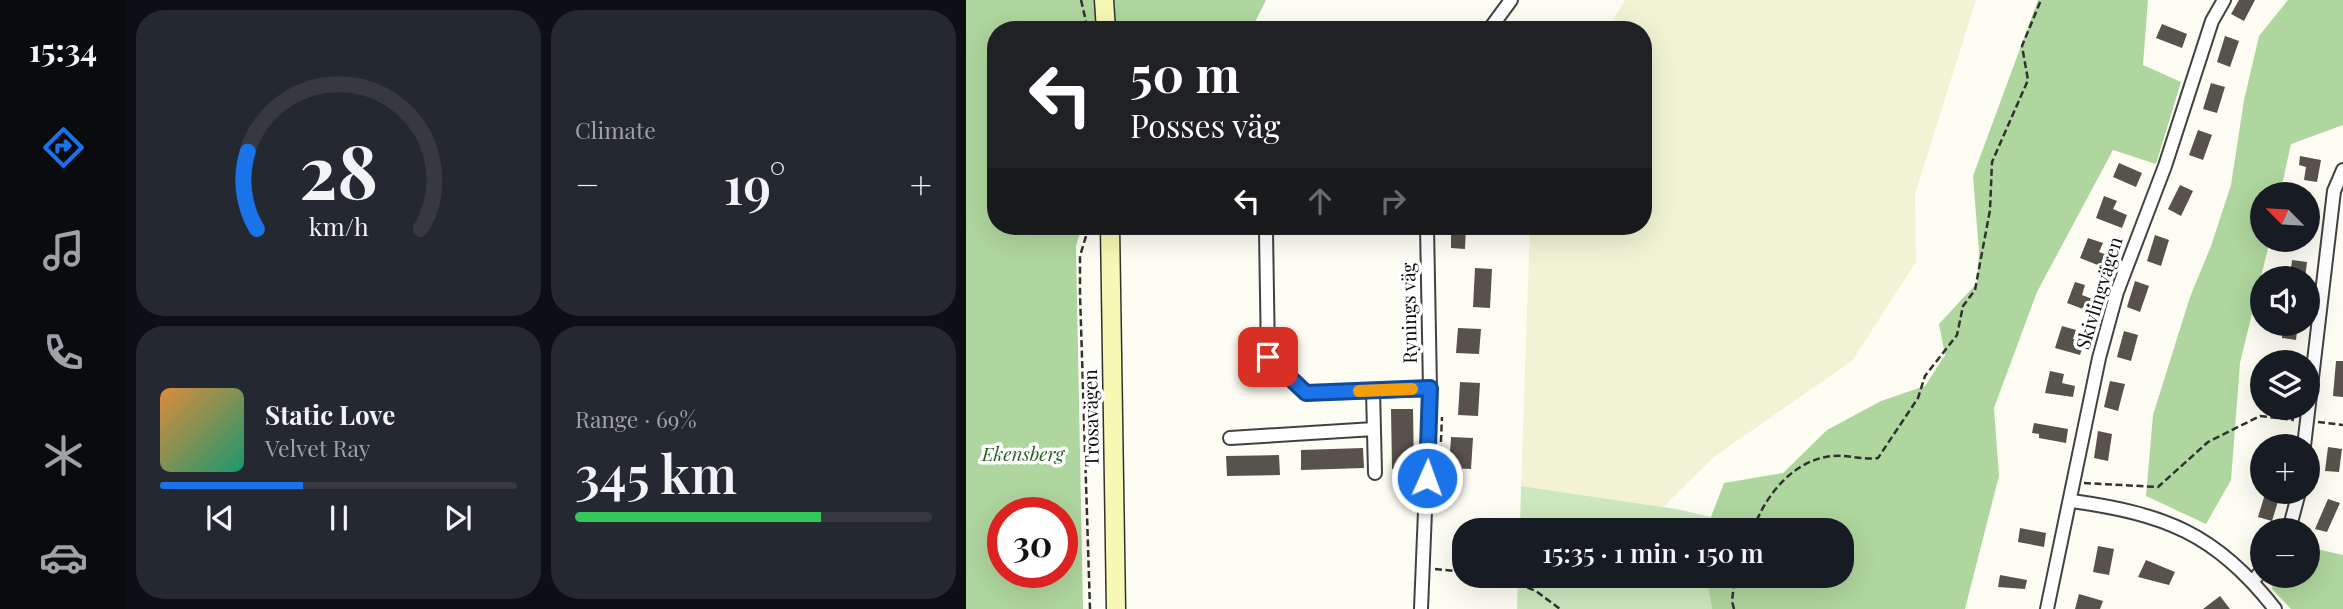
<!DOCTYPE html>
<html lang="en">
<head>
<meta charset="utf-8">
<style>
  :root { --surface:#171b24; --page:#242831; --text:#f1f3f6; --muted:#9ea1a6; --line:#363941; --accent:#1a73e8 }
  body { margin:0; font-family:"Playfair Display",serif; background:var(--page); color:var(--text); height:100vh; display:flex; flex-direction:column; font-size:26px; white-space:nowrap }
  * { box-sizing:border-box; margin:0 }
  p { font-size:23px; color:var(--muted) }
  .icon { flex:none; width:38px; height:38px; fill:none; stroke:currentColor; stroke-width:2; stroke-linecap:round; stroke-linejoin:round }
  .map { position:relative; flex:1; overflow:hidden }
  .sheet { display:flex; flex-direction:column; gap:10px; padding:10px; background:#0d0f14; width:840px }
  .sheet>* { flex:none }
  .top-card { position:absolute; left:21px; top:21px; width:665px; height:214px; border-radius:28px; box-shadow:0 7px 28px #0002; background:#202124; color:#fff; overflow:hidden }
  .needle { width:46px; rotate:294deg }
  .fabs { position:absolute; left:1284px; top:182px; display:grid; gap:14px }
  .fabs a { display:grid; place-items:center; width:70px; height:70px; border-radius:50%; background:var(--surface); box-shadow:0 7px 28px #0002; font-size:35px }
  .speed { position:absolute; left:21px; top:497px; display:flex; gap:14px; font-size:35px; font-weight:700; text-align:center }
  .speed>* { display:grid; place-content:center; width:91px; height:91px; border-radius:50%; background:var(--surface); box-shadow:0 7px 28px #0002; line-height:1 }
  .speed .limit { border:10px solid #d22; background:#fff; color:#111 }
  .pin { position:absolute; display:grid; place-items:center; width:60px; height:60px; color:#fff; margin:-30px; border-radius:14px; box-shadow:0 4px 10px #0006 }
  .me { position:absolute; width:77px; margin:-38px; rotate:2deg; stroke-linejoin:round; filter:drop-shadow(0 0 5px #0008) }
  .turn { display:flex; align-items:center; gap:24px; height:147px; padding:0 28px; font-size:32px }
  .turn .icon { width:91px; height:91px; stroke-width:2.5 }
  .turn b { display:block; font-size:49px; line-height:60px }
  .lanes { display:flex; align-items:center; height:66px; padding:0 28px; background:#0003; justify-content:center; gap:35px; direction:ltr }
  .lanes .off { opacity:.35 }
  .big { font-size:52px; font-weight:600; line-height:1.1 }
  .sheet .card { flex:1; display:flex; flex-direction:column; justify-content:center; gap:10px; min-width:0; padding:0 24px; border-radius:28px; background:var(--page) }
  .sheet .dial { align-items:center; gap:0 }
  .dial svg { height:182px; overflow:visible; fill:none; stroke:var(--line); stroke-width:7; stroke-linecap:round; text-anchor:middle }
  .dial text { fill:var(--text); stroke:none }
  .song { display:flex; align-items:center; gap:21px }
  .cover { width:84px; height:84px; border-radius:10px; background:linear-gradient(135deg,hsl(30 70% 55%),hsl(160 70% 35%)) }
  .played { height:7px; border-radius:4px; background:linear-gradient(90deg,var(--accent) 40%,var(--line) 40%) }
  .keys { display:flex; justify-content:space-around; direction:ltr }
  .heat { display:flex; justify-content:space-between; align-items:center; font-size:38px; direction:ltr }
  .charge { height:10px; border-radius:5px; background:linear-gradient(90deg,#34c759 69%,var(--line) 0) }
  .sheet .tiles { flex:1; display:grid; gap:10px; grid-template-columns:repeat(2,1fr) }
  .trip { position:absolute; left:486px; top:518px; width:402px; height:70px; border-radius:28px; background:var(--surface); box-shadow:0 7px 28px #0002; font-weight:600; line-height:70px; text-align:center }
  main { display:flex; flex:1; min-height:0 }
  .dock { display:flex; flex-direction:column; width:126px; justify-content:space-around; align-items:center; background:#090b0e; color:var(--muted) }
  .dock .icon { width:49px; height:49px }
  .dock .on { color:var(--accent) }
  .dock b { font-size:32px; color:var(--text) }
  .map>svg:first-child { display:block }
</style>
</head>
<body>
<main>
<nav class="dock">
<b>15:34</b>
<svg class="icon on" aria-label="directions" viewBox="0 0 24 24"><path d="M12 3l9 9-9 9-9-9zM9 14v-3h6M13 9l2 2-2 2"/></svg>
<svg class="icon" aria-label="music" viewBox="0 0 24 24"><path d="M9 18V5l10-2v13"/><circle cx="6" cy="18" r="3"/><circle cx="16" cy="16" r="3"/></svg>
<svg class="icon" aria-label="phone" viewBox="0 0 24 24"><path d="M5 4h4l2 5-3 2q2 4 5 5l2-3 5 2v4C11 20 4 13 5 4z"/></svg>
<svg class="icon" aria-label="climate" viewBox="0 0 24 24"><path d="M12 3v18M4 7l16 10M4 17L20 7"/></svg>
<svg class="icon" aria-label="car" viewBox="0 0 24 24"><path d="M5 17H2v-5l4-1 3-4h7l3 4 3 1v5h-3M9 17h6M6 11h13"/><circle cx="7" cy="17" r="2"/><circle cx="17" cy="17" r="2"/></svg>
</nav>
<section class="sheet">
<div class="tiles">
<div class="card dial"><svg viewBox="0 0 100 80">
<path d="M14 69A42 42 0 1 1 86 69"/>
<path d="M14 69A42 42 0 0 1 10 35" stroke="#1a73e8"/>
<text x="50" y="56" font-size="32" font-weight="700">28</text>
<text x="50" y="72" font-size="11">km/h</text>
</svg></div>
<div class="card"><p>Climate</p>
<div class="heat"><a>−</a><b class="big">19°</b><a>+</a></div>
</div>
<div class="card">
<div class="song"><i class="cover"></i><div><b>Static Love</b><p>Velvet Ray</p></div></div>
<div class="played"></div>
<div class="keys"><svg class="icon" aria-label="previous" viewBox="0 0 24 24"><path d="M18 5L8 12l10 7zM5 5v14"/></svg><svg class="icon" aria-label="pause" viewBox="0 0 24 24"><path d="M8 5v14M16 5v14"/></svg><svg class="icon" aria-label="next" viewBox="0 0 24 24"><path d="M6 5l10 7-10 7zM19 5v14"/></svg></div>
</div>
<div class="card"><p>Range · 69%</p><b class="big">345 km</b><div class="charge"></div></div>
</div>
</section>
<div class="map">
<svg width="1377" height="609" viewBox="0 0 1377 609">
  <rect width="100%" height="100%" fill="#fefdf3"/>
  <path fill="#f1f3d4" d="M 659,0 L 1010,0 L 949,194 L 950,262 L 886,361 L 749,456 L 697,507 L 555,486 L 564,226 L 677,226 L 677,30 L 641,30 Z"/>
  <path fill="#cde7be" d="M 555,486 L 710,509 L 745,517 L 740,530 L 554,530 Z
    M 552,576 L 740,576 L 746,609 L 551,609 Z"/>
  <path fill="#afd69e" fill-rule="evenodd" d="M 0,0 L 300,0 L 285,30 L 30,30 L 30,226 L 116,226 L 110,246 L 117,609 L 0,609 ZM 37,513 L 96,513 L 96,572 L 37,572 Z
    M 1072,0 L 1182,0 L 1177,65 L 1215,82 L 1190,164 L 1147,150 L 1071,292 L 1028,408 L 1033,476 L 999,609 L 746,609 L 740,576 L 877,576 L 877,530 L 740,530 L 758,483 L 817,473 L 861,430 L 915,401 L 959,386 L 979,355 L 973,324 L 1011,283 L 1013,252 L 1007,176 Z
    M 1322,0 L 1377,0 L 1377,125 L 1325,144 L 1314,194 L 1297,194 L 1297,240 L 1304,240 L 1274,363 L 1265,480 L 1240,524 L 1180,496 L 1187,415 L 1224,297 L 1245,246 L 1265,185 L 1278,100 L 1293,36 Z
    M 1342,547 L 1377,555 L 1377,609 L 1325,609 L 1306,589 L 1307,576 L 1342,576 Z"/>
  <path fill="#57524c" d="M 1273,0 L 1289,0 L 1278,21 L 1265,14 Z
    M 1196,24 L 1221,34 L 1216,48 L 1190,38 Z
    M 1259,36 L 1273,41 L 1264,67 L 1251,62 Z
    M 1245,83 L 1259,87 L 1251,113 L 1237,109 Z
    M 1232,130 L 1246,135 L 1237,160 L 1223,155 Z
    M 1334,156 L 1355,160 L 1351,182 L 1338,180 L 1340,167 L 1333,165 Z
    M 1153,163 L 1176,173 L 1170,187 L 1147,177 Z
    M 1214,185 L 1227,191 L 1215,216 L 1202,209 Z
    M 1138,196 L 1151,201 L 1147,209 L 1161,215 L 1156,228 L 1130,218 Z
    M 485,226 L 500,226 L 499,249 L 485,248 Z
    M 1189,235 L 1203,240 L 1195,266 L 1181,261 Z
    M 1122,238 L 1137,243 L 1133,252 L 1144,256 L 1139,268 L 1114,258 Z
    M 1326,260 L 1341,262 L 1339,278 L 1324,278 Z
    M 509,268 L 526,269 L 524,308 L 507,307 Z
    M 1169,281 L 1183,286 L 1174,312 L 1161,307 Z
    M 1109,282 L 1119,285 L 1116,295 L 1129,300 L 1125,312 L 1101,303 Z
    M 1317,324 L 1332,324 L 1330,340 L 1316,338 Z
    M 1096,326 L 1110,330 L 1107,339 L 1118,342 L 1114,355 L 1089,348 Z
    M 492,328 L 515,329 L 513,354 L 490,353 Z
    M 1158,331 L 1172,335 L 1165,361 L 1151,357 Z
    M 1370,361 L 1377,361 L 1377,397 L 1367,396 Z
    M 1084,371 L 1098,374 L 1096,383 L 1109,386 L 1107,397 L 1079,393 Z
    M 1144,381 L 1159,384 L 1152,411 L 1138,407 Z
    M 494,382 L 514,383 L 512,416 L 492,415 Z
    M 425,409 L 447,409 L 448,469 L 426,469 Z
    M 1068,423 L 1102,429 L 1100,443 L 1073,438 L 1073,434 L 1066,433 Z
    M 1132,431 L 1146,434 L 1142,461 L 1128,458 Z
    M 485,437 L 507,438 L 505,469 L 483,468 Z
    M 1362,447 L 1376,449 L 1373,472 L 1359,471 Z
    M 397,448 L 398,468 L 335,470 L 335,450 Z
    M 313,455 L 314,475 L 261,476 L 260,456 Z
    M 1299,494 L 1313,498 L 1306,521 L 1292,517 Z
    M 1362,499 L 1374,503 L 1361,532 L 1349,529 Z
    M 1054,528 L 1080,533 L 1078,547 L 1052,542 Z
    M 1132,546 L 1148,549 L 1143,575 L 1127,572 Z
    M 1180,560 L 1209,572 L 1203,585 L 1172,577 Z
    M 1034,575 L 1061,580 L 1059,589 L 1032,587 Z
    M 1113,594 L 1137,601 L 1134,609 L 1109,609 Z
    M 1254,596 L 1264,609 L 1237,609 Z"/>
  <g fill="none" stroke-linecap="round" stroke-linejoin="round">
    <defs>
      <path id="street" d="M 523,30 L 545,0
        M 304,226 L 300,231 L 302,357 L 340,393 L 464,389
        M 407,390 L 409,473
        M 264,438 L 408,429
        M 1338,446 L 1368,191 L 1377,170
        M 1106,501 C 1198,514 1250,533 1309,609
        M 1323,530 L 1333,492
        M 1287,581 L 1297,569
        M 455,609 L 464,389 L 461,226
        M 1081,609 L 1133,358 L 1151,292 L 1199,166 L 1246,21 L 1258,0"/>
      <path id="secondary" d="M 138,0 L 140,30
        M 144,226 L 150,609"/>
    </defs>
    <use href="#street" stroke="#424242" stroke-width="16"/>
    <use href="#secondary" stroke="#313131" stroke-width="21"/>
    <path stroke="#313131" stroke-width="2.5" stroke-dasharray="7 3.5" stroke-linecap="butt" d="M 115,0 L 122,30
      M 123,226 L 114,256 L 114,294 L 124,609
      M 1352,422 L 1377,425
      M 474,463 L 476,417
      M 1118,483 L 1192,487 L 1242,442 L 1294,416 L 1328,420
      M 787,530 C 799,495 829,458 868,456 C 883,455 897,460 912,458 L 952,398 L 959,376 L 991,335 L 997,306 L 1009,290 L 1024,210 L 1026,162 L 1062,80 L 1056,46 L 1075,0
      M 469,569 L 499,572
      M 532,576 L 570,591 L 594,609
      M 768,609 L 766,601 L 769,576"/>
    <use href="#street" stroke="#fff" stroke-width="12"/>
    <use href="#secondary" stroke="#f6f9b3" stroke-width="18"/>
  </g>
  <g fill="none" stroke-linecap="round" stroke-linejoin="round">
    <defs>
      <path id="route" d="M 302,357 L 340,393 L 464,388 L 461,478"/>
    </defs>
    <use href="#route" stroke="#114b97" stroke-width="18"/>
    <use href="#route" stroke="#1a73e8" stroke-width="12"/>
    <path stroke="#f59e0b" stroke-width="12" d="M 393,391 L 446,389"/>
  </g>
  <g text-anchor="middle" stroke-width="7" stroke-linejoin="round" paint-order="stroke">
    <g font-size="19" fill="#0f0f0f" stroke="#fff">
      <text transform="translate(1133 293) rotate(-73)" y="7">Skivlingvägen</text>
      <text transform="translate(443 313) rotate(-91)" y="7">Rynings väg</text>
      <text transform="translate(125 418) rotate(-91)" y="7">Trosavägen</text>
    </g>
    <g font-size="19" font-style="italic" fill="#286324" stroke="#fff">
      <text x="57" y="461">Ekensberg</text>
    </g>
  </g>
</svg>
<div class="fabs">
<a><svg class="needle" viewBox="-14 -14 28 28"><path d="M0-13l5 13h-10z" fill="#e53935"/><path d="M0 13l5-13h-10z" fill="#9ea1a6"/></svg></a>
<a><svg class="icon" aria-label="sound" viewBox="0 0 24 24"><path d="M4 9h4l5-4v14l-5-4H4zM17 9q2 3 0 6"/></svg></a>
<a><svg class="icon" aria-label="layers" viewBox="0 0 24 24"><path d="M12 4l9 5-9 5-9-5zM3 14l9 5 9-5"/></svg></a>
<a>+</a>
<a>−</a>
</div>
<div class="speed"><div class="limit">30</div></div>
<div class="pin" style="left:302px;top:357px;background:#d93025"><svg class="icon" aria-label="arrive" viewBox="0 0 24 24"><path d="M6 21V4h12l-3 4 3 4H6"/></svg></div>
<svg class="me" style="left:461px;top:478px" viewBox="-20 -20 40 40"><circle r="17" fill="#1a73e8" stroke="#fff" stroke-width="3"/><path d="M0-11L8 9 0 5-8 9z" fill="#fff"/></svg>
<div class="trip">15:35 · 1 min · 150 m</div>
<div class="top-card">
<div class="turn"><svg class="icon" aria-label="left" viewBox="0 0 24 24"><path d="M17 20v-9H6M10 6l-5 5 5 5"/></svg><div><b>50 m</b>Posses väg</div></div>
<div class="lanes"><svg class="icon" aria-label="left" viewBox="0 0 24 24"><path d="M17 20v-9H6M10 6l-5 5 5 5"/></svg><svg class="icon off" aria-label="ahead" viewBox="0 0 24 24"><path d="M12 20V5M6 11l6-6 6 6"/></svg><svg class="icon off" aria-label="right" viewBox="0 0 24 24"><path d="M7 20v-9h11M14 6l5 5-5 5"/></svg></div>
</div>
</div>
</main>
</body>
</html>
